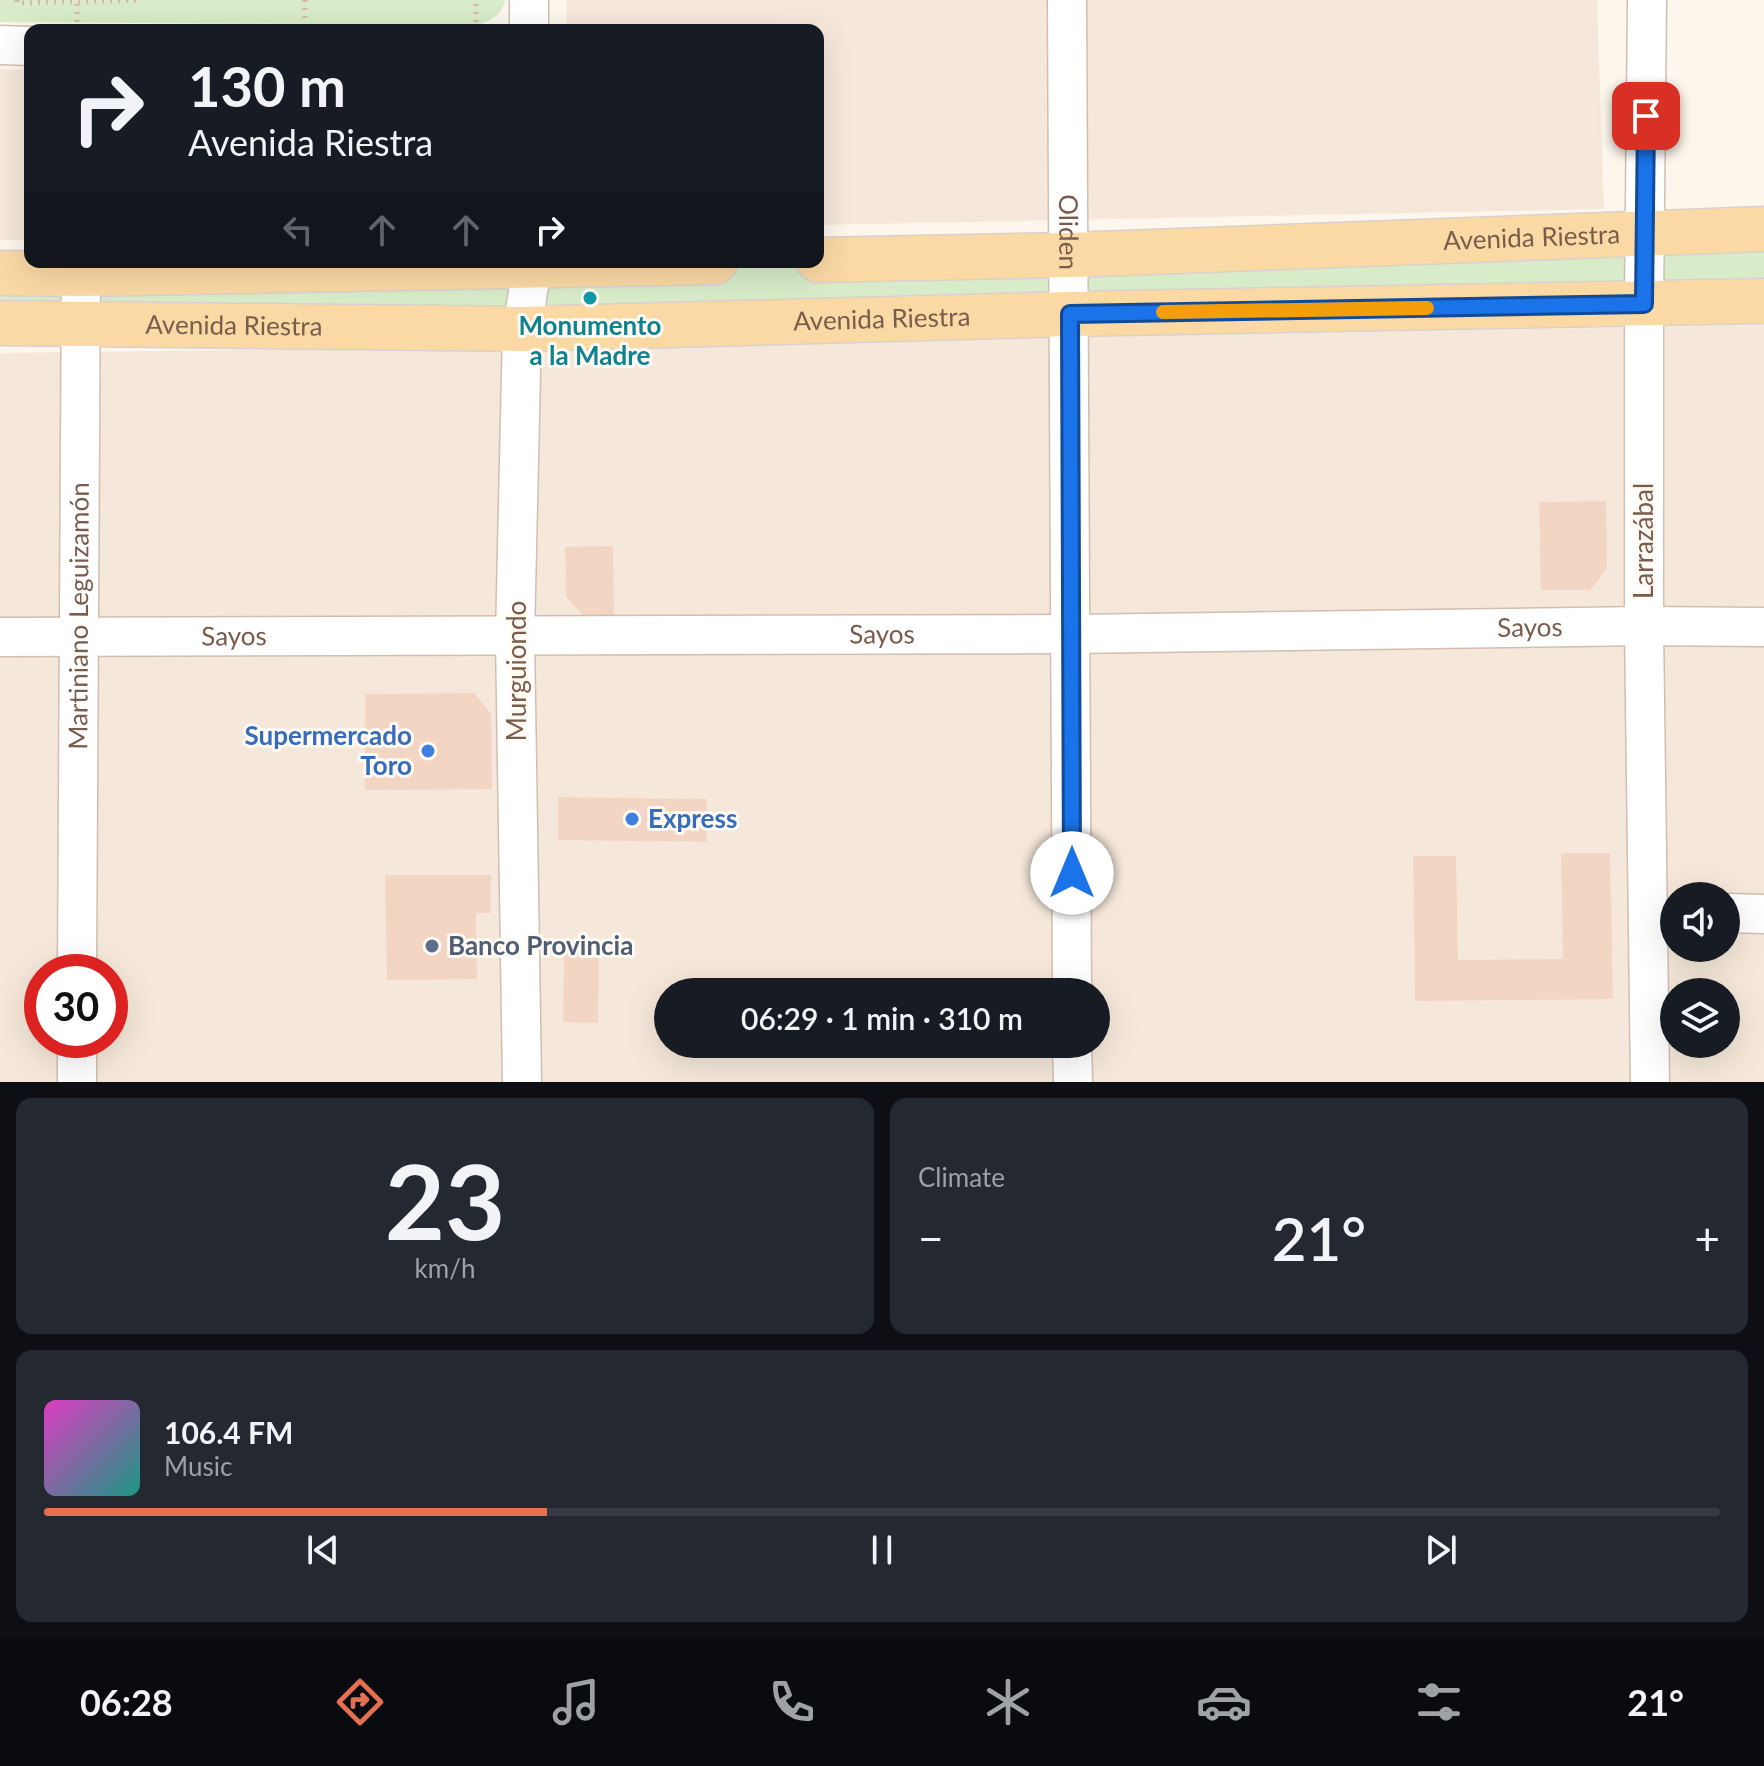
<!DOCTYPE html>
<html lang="en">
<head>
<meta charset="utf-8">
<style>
  :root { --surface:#171b24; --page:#242831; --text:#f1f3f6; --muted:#9ea1a6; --line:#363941; --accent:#e76f51 }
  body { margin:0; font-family:Lato,sans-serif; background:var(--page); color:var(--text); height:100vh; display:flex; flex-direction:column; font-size:30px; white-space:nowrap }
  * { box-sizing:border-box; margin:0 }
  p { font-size:26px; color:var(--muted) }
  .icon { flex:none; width:44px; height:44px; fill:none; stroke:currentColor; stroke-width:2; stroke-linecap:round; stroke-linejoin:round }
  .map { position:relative; height:1082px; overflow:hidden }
  .sheet { display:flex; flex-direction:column; gap:16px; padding:16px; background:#0d0f14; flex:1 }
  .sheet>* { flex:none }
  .hud { position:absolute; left:24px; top:24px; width:800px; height:244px; border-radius:16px; box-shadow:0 8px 32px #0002; background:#171b24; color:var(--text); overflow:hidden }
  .controls { position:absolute; left:1660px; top:882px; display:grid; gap:16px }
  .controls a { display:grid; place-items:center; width:80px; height:80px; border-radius:50%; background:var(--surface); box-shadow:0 8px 32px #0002; font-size:40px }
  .speed { position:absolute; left:24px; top:954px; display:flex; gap:16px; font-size:40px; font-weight:700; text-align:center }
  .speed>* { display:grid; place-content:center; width:104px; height:104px; border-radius:50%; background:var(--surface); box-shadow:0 8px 32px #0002; line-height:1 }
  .speed .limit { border:12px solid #d22; background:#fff; color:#111 }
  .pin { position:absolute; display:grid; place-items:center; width:68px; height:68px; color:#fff; margin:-34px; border-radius:16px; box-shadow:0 4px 12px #0006 }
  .me { position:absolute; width:88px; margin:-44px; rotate:0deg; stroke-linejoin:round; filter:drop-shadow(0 0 6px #0008) }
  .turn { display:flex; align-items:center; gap:28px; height:168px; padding:0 32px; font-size:36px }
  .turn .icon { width:104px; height:104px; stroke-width:2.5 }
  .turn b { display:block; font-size:56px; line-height:68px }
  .lanes { display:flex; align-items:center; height:76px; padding:0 32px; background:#0003; justify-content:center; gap:40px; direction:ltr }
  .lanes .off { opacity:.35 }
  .big { font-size:60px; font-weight:600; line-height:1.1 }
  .sheet .widget { flex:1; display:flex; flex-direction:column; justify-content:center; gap:12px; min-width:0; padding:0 28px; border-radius:16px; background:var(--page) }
  .sheet .dial { align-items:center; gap:0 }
  .dial b { font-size:104px; line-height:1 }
  .song { display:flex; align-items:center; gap:24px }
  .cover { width:96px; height:96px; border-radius:12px; background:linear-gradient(135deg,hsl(310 70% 55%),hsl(170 70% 35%)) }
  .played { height:8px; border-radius:4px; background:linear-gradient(90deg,var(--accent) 30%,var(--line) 30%) }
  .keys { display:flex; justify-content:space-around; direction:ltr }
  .heat { display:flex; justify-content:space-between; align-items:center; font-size:44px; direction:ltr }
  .sheet .tiles { flex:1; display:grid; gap:16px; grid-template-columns:1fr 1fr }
  .widget:last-child { grid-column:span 2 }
  .trip { position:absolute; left:654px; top:978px; width:456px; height:80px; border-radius:40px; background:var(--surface); box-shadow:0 8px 32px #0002; font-weight:600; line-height:80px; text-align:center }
  .dock { display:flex; height:128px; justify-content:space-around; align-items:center; background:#090b0e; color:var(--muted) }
  .dock .icon { width:56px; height:56px }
  .dock .selected { color:var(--accent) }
  .dock b { font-size:36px; color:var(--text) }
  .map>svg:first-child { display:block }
</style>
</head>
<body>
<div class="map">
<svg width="1764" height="1082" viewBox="0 0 1764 1082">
  <rect width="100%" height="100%" fill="#fdf6ec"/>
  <path fill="#f5e8da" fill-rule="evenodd" d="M 567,0 L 1597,0 L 1604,209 L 818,225 L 818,30 L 566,30 Z
    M 0,69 L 30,70 L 30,240 L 0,240 Z
    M 1764,325 L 1764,1082 L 0,1082 L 0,353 L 622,345 ZM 1674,896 L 1726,896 L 1726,948 L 1674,948 ZM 42,972 L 110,972 L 110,1040 L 42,1040 ZM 668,992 L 1096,992 L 1096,1044 L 668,1044 ZM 1674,992 L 1726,992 L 1726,1044 L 1674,1044 Z"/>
  <path fill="#d8ecc9" d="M 0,0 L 505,0 C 502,16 488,24 472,25 L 0,22 Z
    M 1764,229 L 1764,301 L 0,323 L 0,273 L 818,262 Z"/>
  <path fill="#f3d5c3" d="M 1606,501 L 1607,568 L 1590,590 L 1541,590 L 1539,502 Z
    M 613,546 L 614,615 L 584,616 L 566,597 L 565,547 Z
    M 474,693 L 491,714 L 492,789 L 365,790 L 365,694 Z
    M 558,797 L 707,799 L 707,842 L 558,840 Z
    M 1561,853 L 1610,853 L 1613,999 L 1415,1001 L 1413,856 L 1456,856 L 1458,960 L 1563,959 Z
    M 385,875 L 491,875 L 491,913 L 476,913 L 477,979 L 387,980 Z
    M 564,950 L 599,951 L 598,1023 L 563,1022 Z"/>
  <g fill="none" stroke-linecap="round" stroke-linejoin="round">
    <defs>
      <g id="minor">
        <path id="s1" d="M 1067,0 L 1072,992"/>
        <path d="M 1647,0 L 1644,304 L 1644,626 L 1650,1082"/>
        <path d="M 529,30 L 529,0"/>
        <path d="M 0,45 L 30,46"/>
        <path id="s2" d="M 0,637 L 1072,634 L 1644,626 L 1764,627"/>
        <path d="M 1726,913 L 1764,914"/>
        <path id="s3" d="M 77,972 L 81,262"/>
        <path d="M 1072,1044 L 1073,1082"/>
        <path d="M 77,1082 L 77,1040"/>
        <path d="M 522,1082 L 515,636 L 522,329 L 533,262"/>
      </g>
      <g id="major">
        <path id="s4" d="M 818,260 L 1070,255 L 1764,229"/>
        <path d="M 0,273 L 81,274 L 715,262"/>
        <path id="s5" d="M 0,323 L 522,329 L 1070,314 L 1764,301"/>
      </g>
    </defs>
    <use href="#minor" stroke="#d1beb0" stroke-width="41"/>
    <use href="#major" stroke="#dad1cd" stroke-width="47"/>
    <path stroke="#d9b8a5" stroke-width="5" stroke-dasharray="2 6" stroke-linecap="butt" d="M 17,0 L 17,3 L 140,0
      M 305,0 L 305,30
      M 77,30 L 77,1
      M 476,30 L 476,0"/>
    <use href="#minor" stroke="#fff" stroke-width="38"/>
    <use href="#major" stroke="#fbd9a5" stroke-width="44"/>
  </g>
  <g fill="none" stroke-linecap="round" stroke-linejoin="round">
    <defs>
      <path id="route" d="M 1072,873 L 1070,314 L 1644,304 L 1646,116"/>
    </defs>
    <use href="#route" stroke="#114b97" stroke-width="20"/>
    <use href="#route" stroke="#1a73e8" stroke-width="14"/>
    <path stroke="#f59e0b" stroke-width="14" d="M 1163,312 L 1427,308"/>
  </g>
  <circle fill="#0f9aa8" stroke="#fffaf3" stroke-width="3" cx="590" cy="298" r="8"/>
  <g fill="#3f7fe0" stroke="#fffaf3" stroke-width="3">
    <circle cx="428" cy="751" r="8"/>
    <circle cx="632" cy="819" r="8"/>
  </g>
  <circle fill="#5c6f8a" stroke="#fffaf3" stroke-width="3" cx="432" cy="946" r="8"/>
  <g text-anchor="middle" stroke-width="6" stroke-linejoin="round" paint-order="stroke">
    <g font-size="26" fill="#7a5c4d" stroke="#fffaf3">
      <text dy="9" stroke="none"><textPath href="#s1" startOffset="232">Oliden</textPath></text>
      <text dy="9" stroke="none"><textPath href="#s4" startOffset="714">Avenida Riestra</textPath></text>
      <text dy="9" stroke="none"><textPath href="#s5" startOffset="882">Avenida Riestra</textPath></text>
      <text dy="9" stroke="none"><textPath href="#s5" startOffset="234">Avenida Riestra</textPath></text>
      <text transform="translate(1644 541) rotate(-90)" y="9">Larrazábal</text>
      <text dy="9" stroke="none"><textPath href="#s3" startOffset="356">Martiniano Leguizamón</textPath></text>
      <text dy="9" stroke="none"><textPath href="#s2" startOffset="1530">Sayos</textPath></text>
      <text dy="9" stroke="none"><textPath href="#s2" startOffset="882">Sayos</textPath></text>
      <text dy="9" stroke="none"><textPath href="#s2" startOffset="234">Sayos</textPath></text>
      <text transform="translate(517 671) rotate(-90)" y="9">Murguiondo</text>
    </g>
    <g font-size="26" font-weight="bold" fill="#0d838f" stroke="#fffaf3">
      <text x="590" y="335">Monumento<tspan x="590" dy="30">a la Madre</tspan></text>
    </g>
    <g font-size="26" font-weight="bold" fill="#366cbe" stroke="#fffaf3" text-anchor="end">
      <text x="412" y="745">Supermercado<tspan x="412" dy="30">Toro</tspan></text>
      <text x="648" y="828" text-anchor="start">Express</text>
    </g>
    <g font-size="26" font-weight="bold" fill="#4e5e75" stroke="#fffaf3" text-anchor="start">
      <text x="448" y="955">Banco Provincia</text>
    </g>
  </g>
</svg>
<div class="controls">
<a><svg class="icon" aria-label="sound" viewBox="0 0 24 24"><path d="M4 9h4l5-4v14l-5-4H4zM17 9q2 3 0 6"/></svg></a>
<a><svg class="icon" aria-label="layers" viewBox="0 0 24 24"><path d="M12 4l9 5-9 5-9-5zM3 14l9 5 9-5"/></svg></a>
</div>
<div class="speed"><div class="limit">30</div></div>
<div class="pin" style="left:1646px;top:116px;background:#d93025"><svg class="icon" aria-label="arrive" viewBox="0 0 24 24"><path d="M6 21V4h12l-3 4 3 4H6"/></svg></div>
<svg class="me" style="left:1072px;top:873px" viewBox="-20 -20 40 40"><circle r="19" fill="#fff"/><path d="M0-13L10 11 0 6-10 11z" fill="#1a73e8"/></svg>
<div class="trip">06:29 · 1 min · 310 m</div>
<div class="hud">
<div class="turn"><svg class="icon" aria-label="right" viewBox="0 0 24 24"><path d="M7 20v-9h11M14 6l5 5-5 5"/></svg><div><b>130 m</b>Avenida Riestra</div></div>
<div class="lanes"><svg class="icon off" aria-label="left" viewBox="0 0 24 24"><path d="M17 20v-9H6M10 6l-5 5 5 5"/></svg><svg class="icon off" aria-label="ahead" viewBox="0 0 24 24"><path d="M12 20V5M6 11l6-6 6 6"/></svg><svg class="icon off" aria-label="ahead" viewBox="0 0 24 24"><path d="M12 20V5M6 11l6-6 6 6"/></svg><svg class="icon" aria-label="right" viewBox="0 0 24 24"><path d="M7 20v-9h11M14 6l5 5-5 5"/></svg></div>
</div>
</div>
<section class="sheet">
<div class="tiles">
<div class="widget dial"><b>23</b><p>km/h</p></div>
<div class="widget"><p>Climate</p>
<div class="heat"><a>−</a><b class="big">21°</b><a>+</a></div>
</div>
<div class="widget">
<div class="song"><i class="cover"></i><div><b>106.4 FM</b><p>Music</p></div></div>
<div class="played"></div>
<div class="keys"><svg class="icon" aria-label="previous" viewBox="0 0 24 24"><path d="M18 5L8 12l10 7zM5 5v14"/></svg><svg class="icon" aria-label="pause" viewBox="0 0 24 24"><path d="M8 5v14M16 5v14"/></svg><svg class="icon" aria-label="next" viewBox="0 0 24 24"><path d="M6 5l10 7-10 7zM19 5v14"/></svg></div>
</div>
</div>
</section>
<nav class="dock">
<b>06:28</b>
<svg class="icon selected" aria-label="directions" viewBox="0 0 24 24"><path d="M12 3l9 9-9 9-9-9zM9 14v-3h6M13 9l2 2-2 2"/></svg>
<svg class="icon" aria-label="music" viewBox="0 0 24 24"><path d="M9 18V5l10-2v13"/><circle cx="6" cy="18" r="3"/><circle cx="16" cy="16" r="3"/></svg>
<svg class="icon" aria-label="phone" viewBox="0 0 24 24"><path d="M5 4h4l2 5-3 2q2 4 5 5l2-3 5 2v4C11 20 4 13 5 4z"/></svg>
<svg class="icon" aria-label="climate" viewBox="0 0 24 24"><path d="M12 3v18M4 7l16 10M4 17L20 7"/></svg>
<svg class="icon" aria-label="car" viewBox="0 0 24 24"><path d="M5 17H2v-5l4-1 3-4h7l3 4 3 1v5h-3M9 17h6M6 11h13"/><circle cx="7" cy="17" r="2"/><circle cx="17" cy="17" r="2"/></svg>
<svg class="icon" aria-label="filters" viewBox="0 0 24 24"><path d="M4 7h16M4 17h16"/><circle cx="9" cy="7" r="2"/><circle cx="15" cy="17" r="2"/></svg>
<b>21°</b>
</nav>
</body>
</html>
